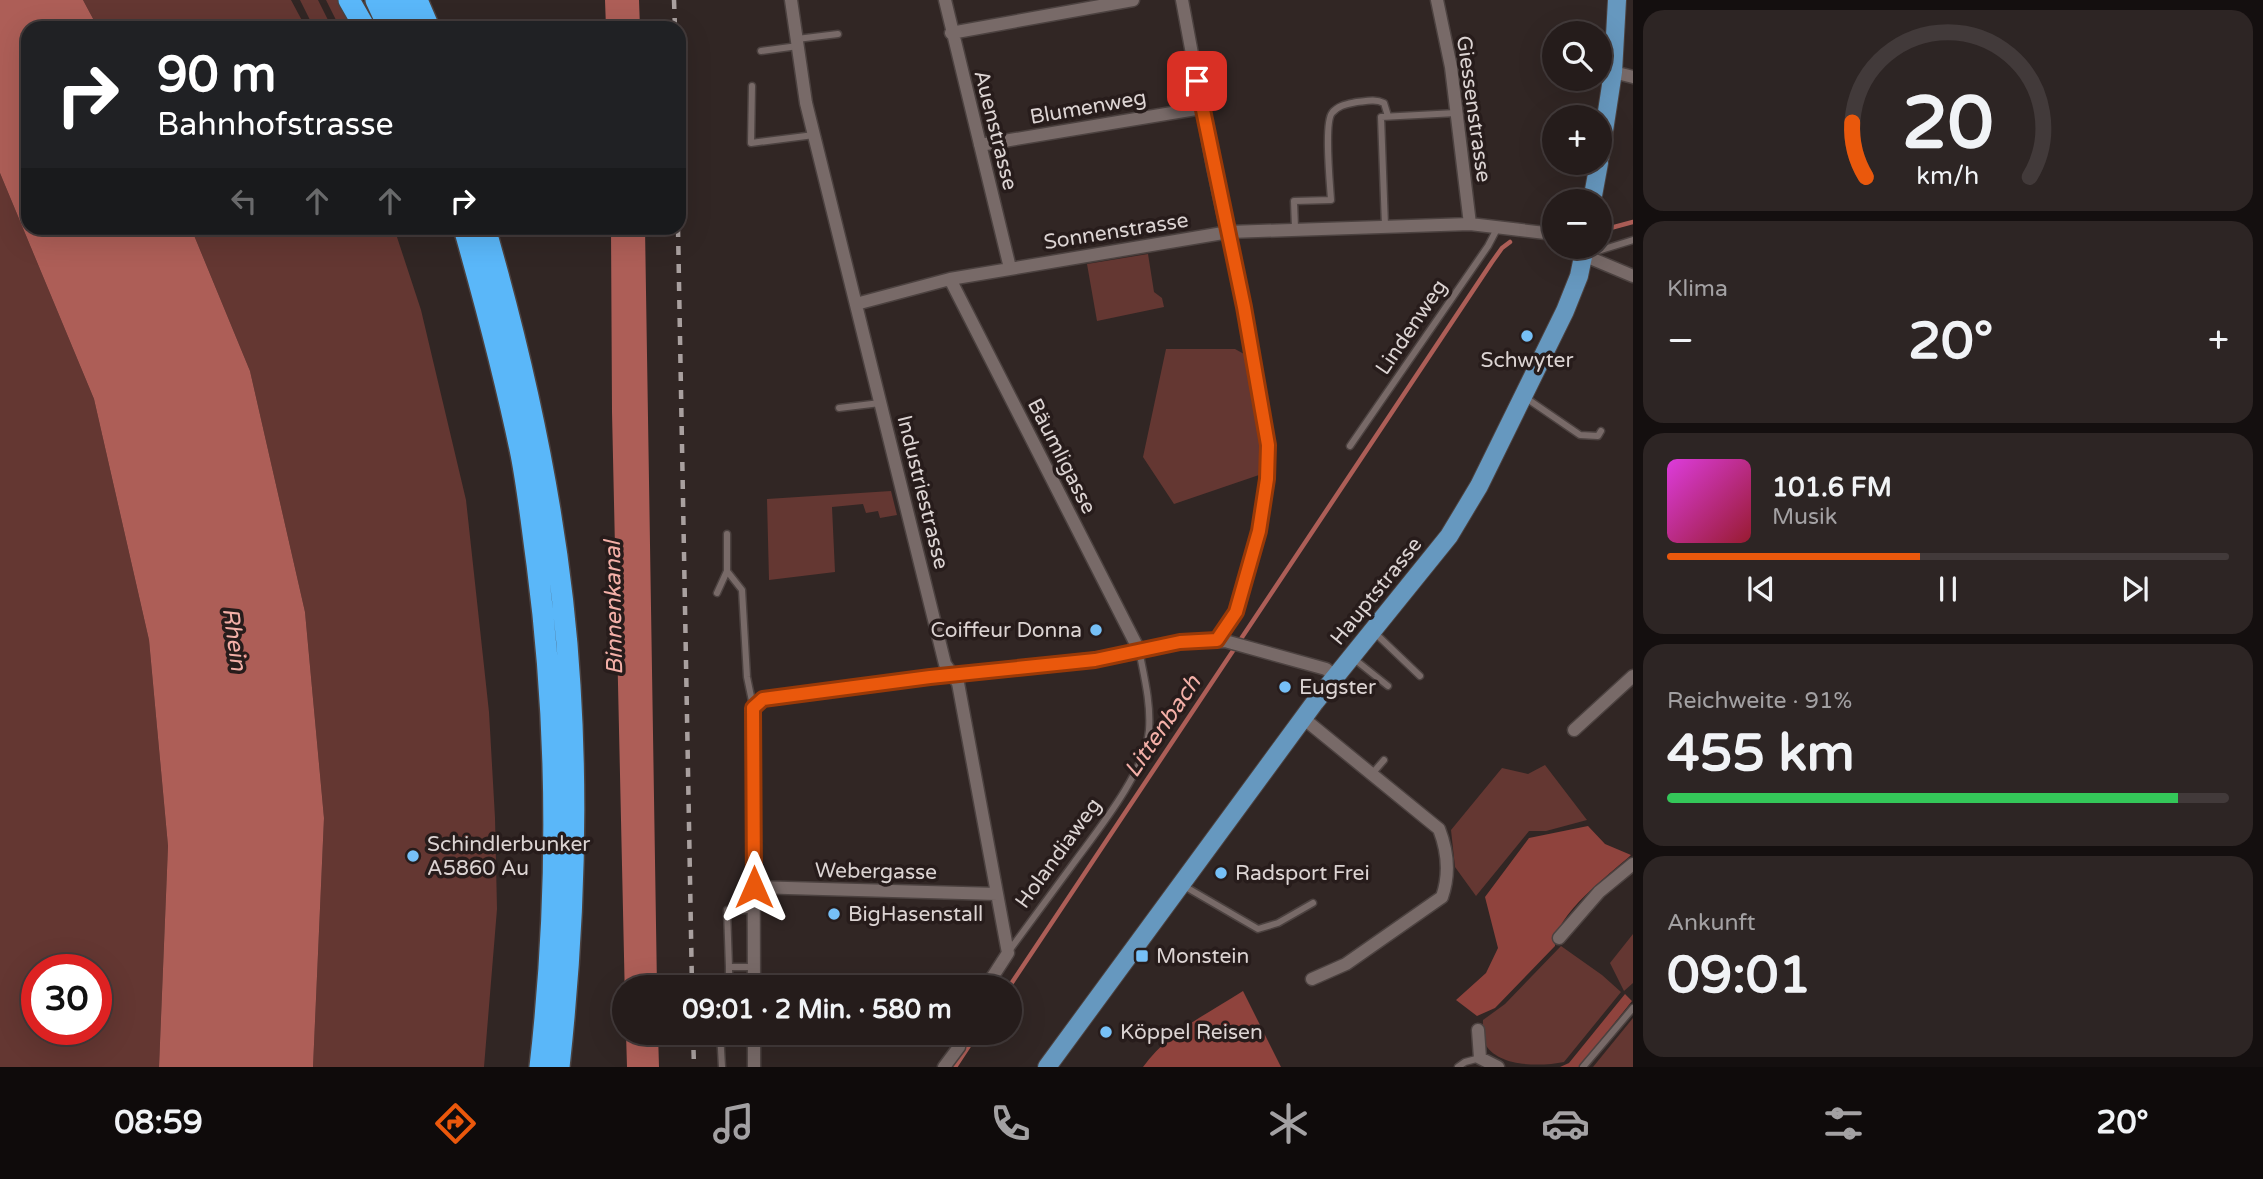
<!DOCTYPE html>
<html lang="de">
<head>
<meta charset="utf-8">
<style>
  :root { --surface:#251c1b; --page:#2d2524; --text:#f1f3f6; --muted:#a3a1a3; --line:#423a3a; --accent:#ea580c }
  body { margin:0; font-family:"Varela Round",sans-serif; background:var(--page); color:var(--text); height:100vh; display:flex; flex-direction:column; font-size:26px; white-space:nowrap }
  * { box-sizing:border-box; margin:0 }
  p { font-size:23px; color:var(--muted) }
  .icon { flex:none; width:38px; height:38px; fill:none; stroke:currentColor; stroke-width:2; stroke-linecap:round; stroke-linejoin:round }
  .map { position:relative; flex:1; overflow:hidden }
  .sheet { display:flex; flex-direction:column; gap:10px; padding:10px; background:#140f0f; width:630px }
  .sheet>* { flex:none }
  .top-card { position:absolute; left:21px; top:21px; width:665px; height:214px; border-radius:21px; box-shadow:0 7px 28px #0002,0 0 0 2px var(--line); background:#202124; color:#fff; overflow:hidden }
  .controls { position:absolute; left:1542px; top:21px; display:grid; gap:14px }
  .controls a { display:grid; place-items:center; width:70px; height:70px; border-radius:50%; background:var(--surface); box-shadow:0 7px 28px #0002,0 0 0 2px var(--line); font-size:35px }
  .speed { position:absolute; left:21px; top:954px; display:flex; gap:14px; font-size:35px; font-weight:700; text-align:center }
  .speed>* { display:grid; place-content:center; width:91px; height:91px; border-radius:50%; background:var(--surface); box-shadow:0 7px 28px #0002,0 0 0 2px var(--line); line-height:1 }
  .speed .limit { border:10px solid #d22; background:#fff; color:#111 }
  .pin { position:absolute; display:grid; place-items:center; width:60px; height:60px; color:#fff; margin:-30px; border-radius:14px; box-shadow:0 4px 10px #0006 }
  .me { position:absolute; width:77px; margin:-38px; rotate:0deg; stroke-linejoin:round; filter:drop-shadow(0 0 5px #0008) }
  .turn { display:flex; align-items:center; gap:24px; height:147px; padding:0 21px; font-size:32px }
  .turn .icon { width:91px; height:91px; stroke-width:2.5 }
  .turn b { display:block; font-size:49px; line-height:60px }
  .lanes { display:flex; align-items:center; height:66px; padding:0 21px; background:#0003; justify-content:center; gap:35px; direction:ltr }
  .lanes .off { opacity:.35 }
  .big { font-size:52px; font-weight:800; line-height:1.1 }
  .sheet .widget { flex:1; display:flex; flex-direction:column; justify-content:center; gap:10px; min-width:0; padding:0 24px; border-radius:21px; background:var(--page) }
  .sheet .dial { align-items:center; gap:0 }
  .dial svg { height:182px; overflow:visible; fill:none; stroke:var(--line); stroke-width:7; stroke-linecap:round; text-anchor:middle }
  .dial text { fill:var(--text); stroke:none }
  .song { display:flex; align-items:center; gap:21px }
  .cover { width:84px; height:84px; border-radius:10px; background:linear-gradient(135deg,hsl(300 70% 55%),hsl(350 70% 35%)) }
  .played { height:7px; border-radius:4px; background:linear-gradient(90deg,var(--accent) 45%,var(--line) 45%) }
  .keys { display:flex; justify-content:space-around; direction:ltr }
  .heat { display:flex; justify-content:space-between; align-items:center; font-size:38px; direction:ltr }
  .charge { height:10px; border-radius:5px; background:linear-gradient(90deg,#34c759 91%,var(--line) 0) }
  .trip { position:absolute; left:612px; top:975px; width:410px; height:70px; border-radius:35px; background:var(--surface); box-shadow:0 7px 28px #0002,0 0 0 2px var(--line); font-weight:800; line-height:70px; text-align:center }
  .menu { display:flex; height:112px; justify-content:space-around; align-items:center; background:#0f0b0b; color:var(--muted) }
  .menu .icon { width:49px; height:49px }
  .menu .active { color:var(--accent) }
  .menu b { font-size:32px; color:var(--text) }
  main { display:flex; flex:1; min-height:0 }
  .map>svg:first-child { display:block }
</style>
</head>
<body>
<main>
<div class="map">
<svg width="1633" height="1067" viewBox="0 0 1633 1067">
  <rect width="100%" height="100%" fill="#312624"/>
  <path fill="#643732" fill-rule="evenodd" d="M 83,0 L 291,0 L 306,28 L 98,28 Z
    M 300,0 L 318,0 L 332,28 L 314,28 Z
    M 326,0 L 340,0 L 356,28 L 340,28 Z
    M 0,173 L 94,399 L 149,640 L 168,846 L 159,1067 L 0,1067 ZM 37,970 L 96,970 L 96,1029 L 37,1029 Z
    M 191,228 L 394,228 L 421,310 L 466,500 L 489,712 L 495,818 L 497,909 L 484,1067 L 313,1067 L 324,818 L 305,612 L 250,371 Z
    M 1148,254 L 1154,292 L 1162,298 L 1164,307 L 1097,321 L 1087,264 Z
    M 1166,349 L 1235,349 L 1244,354 L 1262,447 L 1259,475 L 1174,504 L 1143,457 Z
    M 891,491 L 897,515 L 880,518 L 878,511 L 866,513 L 863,504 L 832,507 L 835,572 L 769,580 L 767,499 Z
    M 1545,765 L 1587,820 L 1546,831 L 1529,831 L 1476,896 L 1455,867 L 1451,830 L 1502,768 L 1528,774 Z
    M 1633,934 L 1633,983 L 1624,991 L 1610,963 Z
    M 1561,946 L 1602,975 L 1621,992 L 1564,1062 C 1539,1067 1496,1067 1484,1042 C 1481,1036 1483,1027 1483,1020 L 1505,1004 Z
    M 1633,1018 L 1633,1067 L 1593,1067 Z"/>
  <path fill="#8f433d" d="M 1588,826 L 1605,844 L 1631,855 C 1609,875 1554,915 1555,946 L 1495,1008 L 1477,1016 L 1456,1000 L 1486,973 L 1498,948 L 1485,897 L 1529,838 Z
    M 1243,991 L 1281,1067 L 1143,1067 C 1169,1031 1206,1015 1243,991 Z
    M 1625,994 L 1632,1001 L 1579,1067 L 1560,1067 L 1569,1063 Z"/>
  <path fill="#ad5e57" d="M 0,0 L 83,0 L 98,28 L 28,28 L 28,228 L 191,228 L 250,371 L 305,612 L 324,818 L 313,1067 L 159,1067 L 168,846 L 149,640 L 94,399 L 0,173 Z
    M 605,0 L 639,0 L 640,28 L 606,28 Z
    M 611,228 L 645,228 L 657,987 L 625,987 L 625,1001 L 612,412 Z
    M 626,1033 L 658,1033 L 659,1067 L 627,1067 Z"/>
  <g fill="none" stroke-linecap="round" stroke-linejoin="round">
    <path stroke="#ad5e57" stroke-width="4.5" d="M 1603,230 L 1633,222
      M 1009,987 L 1492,262 L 1502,248 L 1510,242
      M 955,1067 L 978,1032"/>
    <defs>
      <path id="lane" d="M 797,39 L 838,34
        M 761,51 L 798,46
        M 752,86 L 751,143 L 814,135
        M 1385,226 L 1381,117 L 1456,113
        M 1295,228 L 1294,201 L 1331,200 C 1330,184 1324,123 1332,113 C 1338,105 1348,104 1357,102 C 1367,101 1375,99 1384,103 L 1388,116
        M 1588,254 L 1633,240
        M 1526,398 L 1580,435 L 1598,436 L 1601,431
        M 839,408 L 880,403
        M 1350,446 L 1488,246 L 1498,227
        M 727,534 L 727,571 L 742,590 L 747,677 L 753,706
        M 717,593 L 727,571
        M 1374,632 L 1420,676
        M 1353,658 L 1388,686
        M 1371,775 L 1384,760
        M 1184,886 L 1258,929 L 1278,923 L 1313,903
        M 754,910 L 727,910 L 729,967 L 754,967
        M 1009,951 C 1030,922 1052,893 1073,864 C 1097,831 1146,771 1149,730 C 1151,703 1144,676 1139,650
        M 722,987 L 729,979 L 729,967
        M 720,1032 L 722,1067
        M 1458,1067 L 1465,1062 L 1480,1058
        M 1583,1067 L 1633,1008"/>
      <path id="street" d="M 791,0 L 806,103 L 945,664 L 958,683 L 1008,953 L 986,987
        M 945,0 L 1010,268
        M 1182,0 L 1213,167 L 1240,289 L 1268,445 L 1267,479 L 1259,531 L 1236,612 L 1217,640
        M 1437,0 L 1451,67 L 1470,224
        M 951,33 L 1133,0
        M 1613,72 L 1633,77
        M 980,145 L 1202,108
        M 1583,255 L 1633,276
        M 950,279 L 1139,650
        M 856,304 L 950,279 L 1229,232 L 1470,224 L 1554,234
        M 1303,718 L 1439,829 C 1448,852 1450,874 1442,897 L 1346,964 L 1312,979
        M 1574,730 L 1633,676
        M 754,887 L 997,894
        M 1559,938 L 1599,892 L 1633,864
        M 754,987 L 753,708 L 763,699 L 930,677 L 1095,659 L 1180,642 L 1225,641 L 1326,669 L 1335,676
        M 1478,1030 L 1480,1058 L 1498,1067
        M 754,1032 L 754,1067
        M 944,1067 L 959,1047 L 960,1032"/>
      <path id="primary" d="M 1600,157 L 1613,72 L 1617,0
        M 1592,201 L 1599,163
        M 1047,1067 L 1315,702 L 1449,536 L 1479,486 L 1565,311 L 1579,276 L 1585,247"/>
      <path id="highway" d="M 349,0 L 365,28
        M 376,0 L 389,28
        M 398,0 L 411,28
        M 417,0 L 429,28
        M 464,228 C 485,302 505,377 521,454 C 528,490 532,528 537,564 C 559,732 559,899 540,1067
        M 485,228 C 528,377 561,530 570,686 C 578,813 573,940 559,1067"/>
    </defs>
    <use href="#lane" stroke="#4c4240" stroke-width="9"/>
    <use href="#street" stroke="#4c4240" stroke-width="15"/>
    <use href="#primary" stroke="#4c4240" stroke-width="20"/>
    <use href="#highway" stroke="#4c4240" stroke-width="24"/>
    <use href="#lane" stroke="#786a68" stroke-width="6"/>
    <use href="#street" stroke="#786a68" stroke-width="12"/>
    <use href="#primary" stroke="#6698bf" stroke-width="18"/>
    <use href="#highway" stroke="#5ab7f9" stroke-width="21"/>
    <path stroke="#a9a09f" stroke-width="4.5" stroke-dasharray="9 9" stroke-linecap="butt" d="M 674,0 L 675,28
      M 678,228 L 692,987
      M 693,1032 L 694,1067"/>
  </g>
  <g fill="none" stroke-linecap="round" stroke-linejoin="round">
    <defs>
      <path id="route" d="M 754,887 L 753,708 L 763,699 L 930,677 L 1095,660 L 1180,642 L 1217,640 L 1236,612 L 1259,531 L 1267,479 L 1268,445 L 1244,307 L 1197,81"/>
    </defs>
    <use href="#route" stroke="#983908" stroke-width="18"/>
    <use href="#route" stroke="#ea580c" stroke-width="12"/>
  </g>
  <g fill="#76c0f7" stroke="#271c1b" stroke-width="2.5">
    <circle cx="1527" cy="336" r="7"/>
    <circle cx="1096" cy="630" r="7"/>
    <circle cx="1285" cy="687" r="7"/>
    <circle cx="413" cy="856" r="7"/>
    <circle cx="1221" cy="873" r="7"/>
    <circle cx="834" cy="914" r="7"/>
    <rect x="1135" y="949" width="14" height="14" rx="3.5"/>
    <circle cx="1106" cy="1032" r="7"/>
  </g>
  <g text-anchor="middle" stroke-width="7" stroke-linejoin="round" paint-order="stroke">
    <g font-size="21" fill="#dcd4d3" stroke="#271c1b">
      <text transform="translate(1088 107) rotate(-10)" y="7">Blumenweg</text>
      <text transform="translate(1474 109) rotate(82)" y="7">Giessenstrasse</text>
      <text transform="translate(996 130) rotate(76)" y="7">Auenstrasse</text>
      <text transform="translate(1116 231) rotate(-9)" y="7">Sonnenstrasse</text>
      <text transform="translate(1411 327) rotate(-56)" y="7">Lindenweg</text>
      <text transform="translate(1062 456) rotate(63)" y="7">Bäumligasse</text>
      <text transform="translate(923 492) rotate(76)" y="7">Industriestrasse</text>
      <text transform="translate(1376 591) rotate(-51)" y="7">Hauptstrasse</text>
      <text transform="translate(1058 853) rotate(-54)" y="7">Holandiaweg</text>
      <text transform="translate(876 871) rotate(1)" y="7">Webergasse</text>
    </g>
    <g font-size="21" fill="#dcd4d3" stroke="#271c1b" text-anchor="start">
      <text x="1527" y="367" text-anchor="middle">Schwyter</text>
      <text x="1082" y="637" text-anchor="end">Coiffeur Donna</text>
      <text x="1299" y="694">Eugster</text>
      <text x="427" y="851">Schindlerbunker<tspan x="427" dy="24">A5860 Au</tspan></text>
      <text x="1235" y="880">Radsport Frei</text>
      <text x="848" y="921">BigHasenstall</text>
      <text x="1156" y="963">Monstein</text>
      <text x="1120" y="1039">Köppel Reisen</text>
    </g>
    <g font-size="23" font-style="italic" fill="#f4b0a8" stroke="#271c1b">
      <text transform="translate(613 608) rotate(-91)" y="8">Binnenkanal</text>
      <text transform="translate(235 639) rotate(82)" y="8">Rhein</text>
      <text transform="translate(1162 726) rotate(-56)" y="8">Littenbach</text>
    </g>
  </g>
</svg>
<div class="controls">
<a><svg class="icon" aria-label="search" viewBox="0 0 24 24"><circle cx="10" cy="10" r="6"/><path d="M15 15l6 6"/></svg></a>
<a>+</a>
<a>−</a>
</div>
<div class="speed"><div class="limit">30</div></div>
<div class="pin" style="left:1197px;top:81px;background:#d93025"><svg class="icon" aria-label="arrive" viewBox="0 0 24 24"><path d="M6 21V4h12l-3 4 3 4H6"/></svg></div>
<svg class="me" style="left:754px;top:887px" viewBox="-20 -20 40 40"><path d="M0-17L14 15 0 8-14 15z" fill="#ea580c" stroke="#fff" stroke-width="4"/></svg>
<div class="trip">09:01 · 2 Min. · 580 m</div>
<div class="top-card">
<div class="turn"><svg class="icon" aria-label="right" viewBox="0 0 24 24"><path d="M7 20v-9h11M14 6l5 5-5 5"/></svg><div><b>90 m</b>Bahnhofstrasse</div></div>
<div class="lanes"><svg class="icon off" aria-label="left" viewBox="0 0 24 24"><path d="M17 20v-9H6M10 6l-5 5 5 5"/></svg><svg class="icon off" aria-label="ahead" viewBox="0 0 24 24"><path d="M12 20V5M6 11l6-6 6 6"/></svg><svg class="icon off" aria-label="ahead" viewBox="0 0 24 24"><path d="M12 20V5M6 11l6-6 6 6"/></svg><svg class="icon" aria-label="right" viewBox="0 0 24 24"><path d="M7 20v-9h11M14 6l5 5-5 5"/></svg></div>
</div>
</div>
<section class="sheet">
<div class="widget dial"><svg viewBox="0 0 100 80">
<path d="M14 69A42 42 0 1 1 86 69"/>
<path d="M14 69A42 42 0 0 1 8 45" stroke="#ea580c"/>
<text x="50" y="56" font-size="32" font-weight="700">20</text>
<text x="50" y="72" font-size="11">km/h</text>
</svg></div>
<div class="widget"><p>Klima</p>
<div class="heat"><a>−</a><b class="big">20°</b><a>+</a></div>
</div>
<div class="widget">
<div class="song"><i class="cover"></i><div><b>101.6 FM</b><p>Musik</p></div></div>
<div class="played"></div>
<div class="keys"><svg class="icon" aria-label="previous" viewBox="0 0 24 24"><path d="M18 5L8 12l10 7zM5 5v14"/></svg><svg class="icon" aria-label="pause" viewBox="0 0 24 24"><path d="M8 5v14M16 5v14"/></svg><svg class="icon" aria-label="next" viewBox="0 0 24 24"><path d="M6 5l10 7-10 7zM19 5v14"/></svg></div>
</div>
<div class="widget"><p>Reichweite · 91%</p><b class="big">455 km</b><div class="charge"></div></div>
<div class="widget"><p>Ankunft</p><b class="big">09:01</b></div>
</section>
</main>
<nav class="menu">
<b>08:59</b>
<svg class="icon active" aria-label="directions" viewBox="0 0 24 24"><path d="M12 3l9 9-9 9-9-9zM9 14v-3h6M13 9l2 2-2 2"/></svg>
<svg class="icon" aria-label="music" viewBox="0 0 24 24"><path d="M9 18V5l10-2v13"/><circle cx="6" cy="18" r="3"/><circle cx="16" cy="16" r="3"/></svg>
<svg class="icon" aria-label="phone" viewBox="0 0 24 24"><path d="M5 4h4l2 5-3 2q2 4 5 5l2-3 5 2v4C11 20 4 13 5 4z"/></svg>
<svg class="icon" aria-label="climate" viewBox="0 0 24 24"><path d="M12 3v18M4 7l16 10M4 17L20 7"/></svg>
<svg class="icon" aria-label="car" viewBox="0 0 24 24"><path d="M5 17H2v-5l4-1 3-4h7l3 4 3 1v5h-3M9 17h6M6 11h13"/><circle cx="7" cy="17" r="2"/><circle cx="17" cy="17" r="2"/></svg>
<svg class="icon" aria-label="filters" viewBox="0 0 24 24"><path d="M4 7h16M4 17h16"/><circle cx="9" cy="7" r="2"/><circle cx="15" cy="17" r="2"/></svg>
<b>20°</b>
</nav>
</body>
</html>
